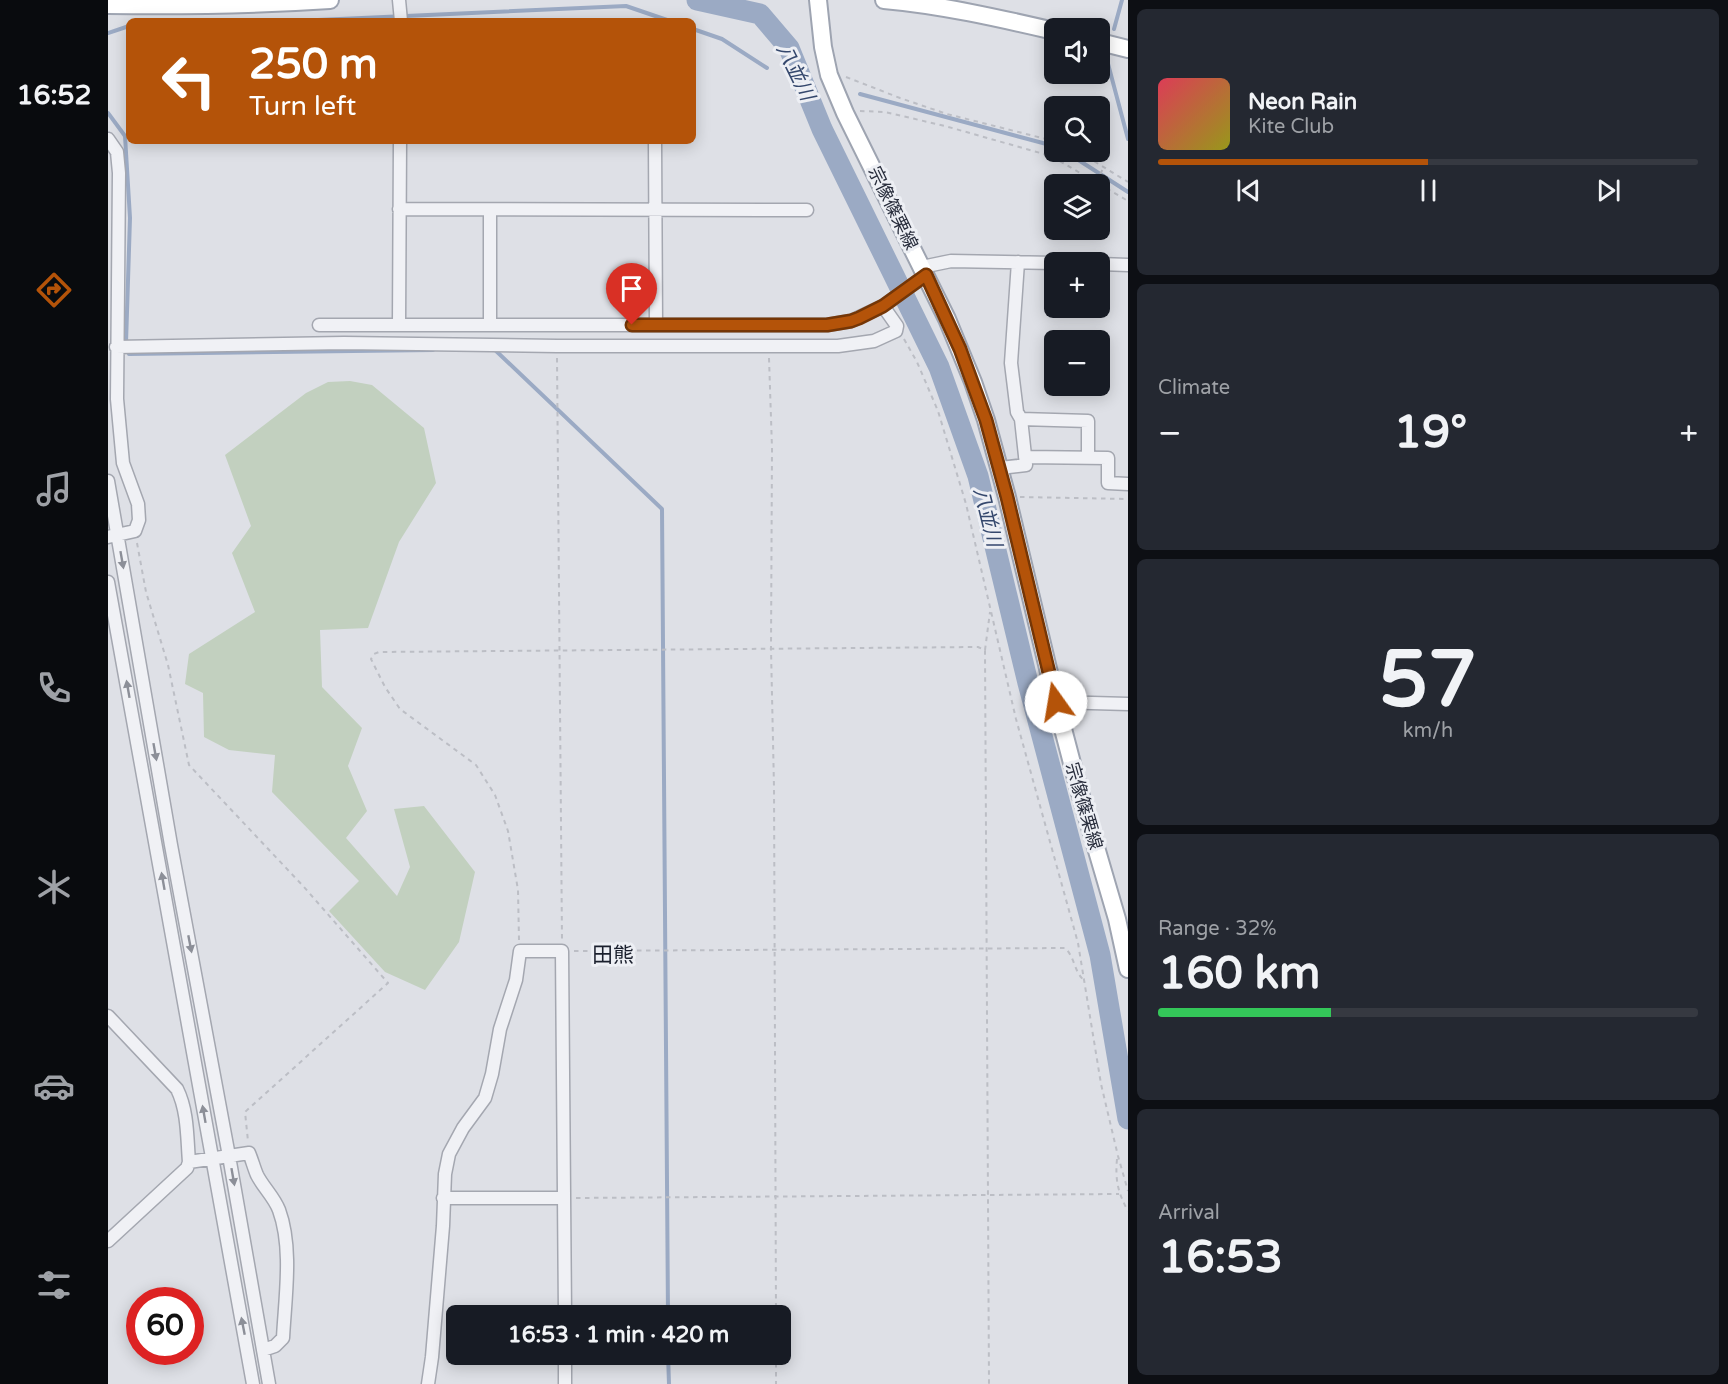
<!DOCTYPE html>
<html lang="en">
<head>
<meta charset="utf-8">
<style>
  :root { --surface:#171b24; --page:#242831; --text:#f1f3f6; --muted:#9ea1a6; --line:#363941; --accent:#b45309 }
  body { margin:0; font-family:"Varela Round","Noto Sans JP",sans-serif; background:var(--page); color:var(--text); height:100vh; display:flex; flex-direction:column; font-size:22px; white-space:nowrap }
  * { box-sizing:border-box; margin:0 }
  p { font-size:20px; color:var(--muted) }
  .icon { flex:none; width:33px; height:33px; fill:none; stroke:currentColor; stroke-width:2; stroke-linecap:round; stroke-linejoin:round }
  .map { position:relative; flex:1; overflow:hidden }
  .details { display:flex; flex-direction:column; gap:9px; padding:9px; background:#0d0f14; width:600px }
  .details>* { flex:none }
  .hud { position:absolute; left:18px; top:18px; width:570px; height:126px; border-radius:9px; box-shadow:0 3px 15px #0003; background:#b45309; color:#fff; overflow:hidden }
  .controls { position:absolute; left:936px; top:18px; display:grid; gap:12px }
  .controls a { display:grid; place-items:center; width:66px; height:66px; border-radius:9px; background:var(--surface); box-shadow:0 3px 15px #0003; font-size:30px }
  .speed { position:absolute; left:18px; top:1287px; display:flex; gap:12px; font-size:30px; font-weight:700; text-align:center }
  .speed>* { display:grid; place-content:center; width:78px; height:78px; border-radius:50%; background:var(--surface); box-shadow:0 3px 15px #0003; line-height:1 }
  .speed .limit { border:9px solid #d22; background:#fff; color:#111 }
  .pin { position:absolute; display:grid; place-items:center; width:51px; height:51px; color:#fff; margin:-62px -26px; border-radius:50% 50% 50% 0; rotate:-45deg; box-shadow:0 0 6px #0007 }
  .pin .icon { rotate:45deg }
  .me { position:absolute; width:66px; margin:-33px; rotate:347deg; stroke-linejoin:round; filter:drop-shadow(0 0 4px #0008) }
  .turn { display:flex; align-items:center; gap:21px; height:126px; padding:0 24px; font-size:27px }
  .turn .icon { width:78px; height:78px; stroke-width:2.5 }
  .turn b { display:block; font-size:42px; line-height:51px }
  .big { font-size:45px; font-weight:800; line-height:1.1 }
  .details .widget { flex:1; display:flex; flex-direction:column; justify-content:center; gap:9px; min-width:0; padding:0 21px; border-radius:9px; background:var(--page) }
  .details .dial { align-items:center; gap:0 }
  .dial b { font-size:78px; line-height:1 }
  .song { display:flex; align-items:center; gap:18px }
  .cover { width:72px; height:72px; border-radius:9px; background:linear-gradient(135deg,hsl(350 70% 55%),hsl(60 70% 35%)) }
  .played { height:6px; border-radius:3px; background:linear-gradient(90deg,var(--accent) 50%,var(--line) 50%) }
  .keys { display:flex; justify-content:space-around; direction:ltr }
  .heat { display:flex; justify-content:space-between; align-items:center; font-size:33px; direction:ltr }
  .charge { height:9px; border-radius:4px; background:linear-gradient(90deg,#34c759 32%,var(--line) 0) }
  .trip { position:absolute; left:338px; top:1305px; width:345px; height:60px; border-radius:9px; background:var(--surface); box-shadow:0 3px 15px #0003; font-weight:800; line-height:60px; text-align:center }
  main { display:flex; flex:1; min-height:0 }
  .dock { display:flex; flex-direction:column; width:108px; justify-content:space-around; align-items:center; background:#090b0e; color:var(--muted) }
  .dock .icon { width:42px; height:42px }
  .dock .on { color:var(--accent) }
  .dock b { font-size:27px; color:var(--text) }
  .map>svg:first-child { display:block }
</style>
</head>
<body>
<main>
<nav class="dock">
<b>16:52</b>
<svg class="icon on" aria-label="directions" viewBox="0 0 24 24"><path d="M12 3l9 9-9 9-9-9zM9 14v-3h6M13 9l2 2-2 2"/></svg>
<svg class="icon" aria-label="music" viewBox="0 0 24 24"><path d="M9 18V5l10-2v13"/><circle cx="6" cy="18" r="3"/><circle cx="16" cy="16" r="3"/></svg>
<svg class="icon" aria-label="phone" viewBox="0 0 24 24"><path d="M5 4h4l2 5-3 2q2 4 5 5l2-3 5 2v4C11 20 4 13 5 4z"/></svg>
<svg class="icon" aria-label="climate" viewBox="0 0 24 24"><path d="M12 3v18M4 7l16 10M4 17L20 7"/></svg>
<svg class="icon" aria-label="car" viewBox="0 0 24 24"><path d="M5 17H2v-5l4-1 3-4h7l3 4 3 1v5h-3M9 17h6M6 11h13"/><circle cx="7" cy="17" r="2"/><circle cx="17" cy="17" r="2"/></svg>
<svg class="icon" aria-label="filters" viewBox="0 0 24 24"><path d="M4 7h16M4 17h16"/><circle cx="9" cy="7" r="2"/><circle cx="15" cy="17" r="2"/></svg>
</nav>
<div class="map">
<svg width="1020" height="1384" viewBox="0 0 1020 1384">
  <rect width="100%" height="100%" fill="#dee0e6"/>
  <path fill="#c2d0bf" d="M 242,381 L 264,385 L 316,428 L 328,483 L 291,542 L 260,628 L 212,630 L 214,687 L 254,728 L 240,766 L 259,811 L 238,838 L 289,896 L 302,867 L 286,809 L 316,806 L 367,872 L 351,942 L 317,990 L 277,972 L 221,911 L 251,881 L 164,792 L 167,755 L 121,750 L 96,737 L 95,693 L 77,684 L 81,654 L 147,612 L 124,553 L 143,526 L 117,455 L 198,393 L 220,382 Z"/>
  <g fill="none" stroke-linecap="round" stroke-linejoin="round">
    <path stroke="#9baac4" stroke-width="4" d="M 188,21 L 518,6 L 562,21
      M 585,29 L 614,39 L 659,68
      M 1006,29 L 1014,0
      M 0,33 L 21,26
      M 999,60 L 1020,139
      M 752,94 L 946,146
      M 0,113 L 17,136 L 22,218 L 18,343
      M 958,152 L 1020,192
      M 20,350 L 21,354 L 325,350
      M 384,350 L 386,349 L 554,509 L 560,1316
      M 560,1354 L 561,1384"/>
    <path stroke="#9baac4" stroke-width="21" d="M 589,0 L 652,14 L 681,48 L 714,129 L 831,367 L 870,476 L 920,683 L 992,955 L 1020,1119"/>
    <defs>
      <path id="minor" d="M 291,0 L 293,21
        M 0,139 L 9,152 L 11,173 L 9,399 L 15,463 L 30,504 L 31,520 L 27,531 L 0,537
        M 547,141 L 548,325
        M 291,209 L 699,210
        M 992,264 L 1020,265
        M 814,267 L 843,261 L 946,263
        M 211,325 L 719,325 L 743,321 L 775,306
        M 291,325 L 292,141
        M 382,325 L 382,210
        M 8,347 L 236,343 L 449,346 L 730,346 L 766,341 L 788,331 L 789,326 L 775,306 L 818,275
        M 913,419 L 980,421 L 980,457
        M 917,457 L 1000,458 L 1000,483 L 1020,484
        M 892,468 L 918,465 L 913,419 L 909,412 L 903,363 L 910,262
        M 0,481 L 63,845 L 121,1156 L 161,1384
        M 0,582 L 145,1384
        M 948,702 L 1020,704
        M 0,1016 L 69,1089 C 80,1111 79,1138 81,1162 L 79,1168 L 0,1241
        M 81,1162 L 141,1153 C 144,1160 146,1168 149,1175 C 155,1187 166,1197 171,1210 C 185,1248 177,1298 175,1338 L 167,1346 L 155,1350
        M 335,1198 L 455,1198
        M 457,1354 L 457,1384
        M 320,1384 L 324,1357 L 335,1226 L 337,1174 L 341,1154 L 355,1128 L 377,1098 L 384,1074 L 392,1029 L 408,980 L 412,951 L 454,951 L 457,1316"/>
      <path id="major" d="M 710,0 L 715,47 L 721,75 L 737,113 L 839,319 L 865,382 L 878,420 L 899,497 L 948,702 L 970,786 L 1009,919 L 1020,969
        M 776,0 C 833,5 890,18 946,31
        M 0,5 C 74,6 147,5 222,0
        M 992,42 L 1020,49"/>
    </defs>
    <use href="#minor" stroke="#a4a7b0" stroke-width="15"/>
    <use href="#major" stroke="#9ea4b1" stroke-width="20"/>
    <path stroke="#bcbec5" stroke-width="2" stroke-dasharray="4.5 4.5" stroke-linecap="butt" d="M 738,77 L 792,98 L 839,114 L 946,141
      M 752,111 L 777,112 L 837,126 L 943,156 L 1020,201
      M 971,152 L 1020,182
      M 988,182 L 996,167
      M 796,339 L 809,362 L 830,411 L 858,504 L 908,719 L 970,943 L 993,1084 L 1010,1156 L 1020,1191
      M 449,358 L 454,940
      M 661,358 L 664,448 L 663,649 L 666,787 L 668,1316
      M 912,497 L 1020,499
      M 29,543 L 38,592 L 60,665 L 81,765 L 196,887 L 280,983 L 137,1112 L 140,1141
      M 877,650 L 882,612
      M 411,940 L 410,890 L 400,831 L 387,795 L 368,765 L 292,709 L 277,687 L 263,659 L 266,654 L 271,652 L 870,647 L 877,650 L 881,1384
      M 466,951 L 957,948 C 967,957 966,973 977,981
      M 1009,1159 C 1007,1180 1010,1193 1020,1211
      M 468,1198 L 1011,1194
      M 668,1354 L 668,1384"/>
    <use href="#minor" stroke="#f0f1f5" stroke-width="12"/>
    <use href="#major" stroke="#fff" stroke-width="16"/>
  </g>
  <defs><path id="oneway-solid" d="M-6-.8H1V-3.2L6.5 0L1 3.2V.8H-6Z" transform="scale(1.5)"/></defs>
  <g fill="#8c8f98">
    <use href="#oneway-solid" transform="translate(14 560) rotate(80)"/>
    <use href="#oneway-solid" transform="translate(20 689) rotate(-100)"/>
    <use href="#oneway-solid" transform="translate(47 752) rotate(80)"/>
    <use href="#oneway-solid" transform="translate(55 881) rotate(-100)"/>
    <use href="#oneway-solid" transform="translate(82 944) rotate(79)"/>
    <use href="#oneway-solid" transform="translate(96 1114) rotate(-100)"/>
    <use href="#oneway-solid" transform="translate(125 1177) rotate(80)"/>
    <use href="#oneway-solid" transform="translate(135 1326) rotate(-101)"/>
  </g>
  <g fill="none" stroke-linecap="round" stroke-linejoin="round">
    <defs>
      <path id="route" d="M 524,325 L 719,325 L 743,321 L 751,318 L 775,306 L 818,275 L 852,349 L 878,420 L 899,497 L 948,702"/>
    </defs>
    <use href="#route" stroke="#753606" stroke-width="15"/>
    <use href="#route" stroke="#b45309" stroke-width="10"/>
  </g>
  <g text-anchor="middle" stroke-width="6" stroke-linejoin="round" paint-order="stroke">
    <g font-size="18" fill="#282d3c" stroke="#edeff4">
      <text transform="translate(785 208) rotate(64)" y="6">宗像篠栗線</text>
      <text transform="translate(976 806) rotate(74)" y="6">宗像篠栗線</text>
    </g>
    <g font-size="20" font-style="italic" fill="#35486d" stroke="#edeff4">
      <text transform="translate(688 72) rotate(64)" y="7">八並川</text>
      <text transform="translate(880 517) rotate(76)" y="7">八並川</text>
    </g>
    <g font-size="21" fill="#1a1f2d" stroke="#edeff4">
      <text x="505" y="962">田熊</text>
    </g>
  </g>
</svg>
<div class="controls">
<a><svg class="icon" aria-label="sound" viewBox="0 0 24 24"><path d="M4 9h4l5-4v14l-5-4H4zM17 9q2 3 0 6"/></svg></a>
<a><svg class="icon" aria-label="search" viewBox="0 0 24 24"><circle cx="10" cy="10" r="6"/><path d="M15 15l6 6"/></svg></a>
<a><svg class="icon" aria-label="layers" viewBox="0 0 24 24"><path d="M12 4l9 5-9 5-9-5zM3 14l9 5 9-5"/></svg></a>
<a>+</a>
<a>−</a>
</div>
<div class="speed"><div class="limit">60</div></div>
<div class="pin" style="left:524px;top:325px;background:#d93025"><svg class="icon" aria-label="arrive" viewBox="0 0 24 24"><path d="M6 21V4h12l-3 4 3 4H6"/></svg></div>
<svg class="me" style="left:948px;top:702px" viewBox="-20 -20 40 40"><circle r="19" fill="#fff"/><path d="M0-13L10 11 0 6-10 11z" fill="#b45309"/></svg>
<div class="trip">16:53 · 1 min · 420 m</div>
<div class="hud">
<div class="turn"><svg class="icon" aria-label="left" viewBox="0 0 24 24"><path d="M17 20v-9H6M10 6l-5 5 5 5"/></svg><div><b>250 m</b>Turn left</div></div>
</div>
</div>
<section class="details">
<div class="widget">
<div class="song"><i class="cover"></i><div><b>Neon Rain</b><p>Kite Club</p></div></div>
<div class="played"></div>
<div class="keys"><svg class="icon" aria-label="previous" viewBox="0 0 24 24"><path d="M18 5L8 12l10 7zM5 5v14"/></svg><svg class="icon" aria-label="pause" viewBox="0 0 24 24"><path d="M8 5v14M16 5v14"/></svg><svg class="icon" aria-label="next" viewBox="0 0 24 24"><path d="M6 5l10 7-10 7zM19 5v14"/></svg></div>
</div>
<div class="widget"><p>Climate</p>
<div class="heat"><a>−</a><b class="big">19°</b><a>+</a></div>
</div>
<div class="widget dial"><b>57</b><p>km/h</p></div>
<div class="widget"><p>Range · 32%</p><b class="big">160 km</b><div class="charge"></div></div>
<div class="widget"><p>Arrival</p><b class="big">16:53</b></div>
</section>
</main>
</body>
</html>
